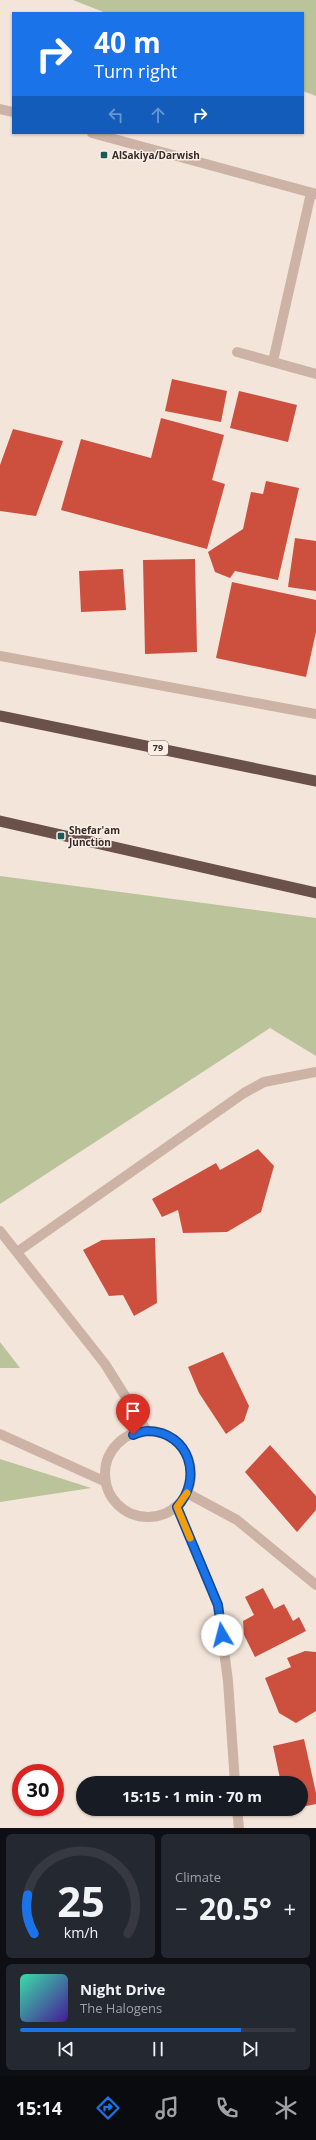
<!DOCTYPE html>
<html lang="en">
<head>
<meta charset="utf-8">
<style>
  :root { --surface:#171b24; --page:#242831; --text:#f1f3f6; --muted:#9ea1a6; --line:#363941; --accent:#1a73e8 }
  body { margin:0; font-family:"Open Sans",sans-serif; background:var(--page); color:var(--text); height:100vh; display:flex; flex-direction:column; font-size:15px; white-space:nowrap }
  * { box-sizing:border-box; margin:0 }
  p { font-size:13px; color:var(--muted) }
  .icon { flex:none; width:22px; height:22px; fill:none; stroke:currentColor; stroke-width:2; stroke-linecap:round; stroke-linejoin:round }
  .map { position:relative; height:1828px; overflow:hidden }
  .side { display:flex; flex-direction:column; gap:6px; padding:6px; background:#0d0f14; flex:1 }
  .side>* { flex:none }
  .top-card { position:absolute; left:12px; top:12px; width:292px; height:122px; border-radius:0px; box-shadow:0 1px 3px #0004; background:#1a73e8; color:#fff; overflow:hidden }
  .speed { position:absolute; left:12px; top:1764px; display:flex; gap:8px; font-size:20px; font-weight:700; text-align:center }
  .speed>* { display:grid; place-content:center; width:52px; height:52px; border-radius:50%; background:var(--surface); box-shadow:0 1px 3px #0004; line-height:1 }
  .speed .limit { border:6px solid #d22; background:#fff; color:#111 }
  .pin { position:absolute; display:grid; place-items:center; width:34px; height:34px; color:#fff; margin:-41px -17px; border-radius:50% 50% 50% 0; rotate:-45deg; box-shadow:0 0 4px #0007 }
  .pin .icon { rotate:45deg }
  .me { position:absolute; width:44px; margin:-22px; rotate:352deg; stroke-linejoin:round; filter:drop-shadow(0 0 3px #0008) }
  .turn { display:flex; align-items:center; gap:14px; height:84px; padding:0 16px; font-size:18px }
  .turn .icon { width:52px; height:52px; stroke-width:2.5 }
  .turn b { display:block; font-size:28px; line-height:34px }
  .lanes { display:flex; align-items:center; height:38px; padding:0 16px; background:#0003; justify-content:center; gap:20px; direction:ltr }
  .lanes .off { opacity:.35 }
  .big { font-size:30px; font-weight:700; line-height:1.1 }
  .side .tile { flex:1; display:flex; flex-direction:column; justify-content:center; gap:6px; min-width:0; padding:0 14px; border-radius:6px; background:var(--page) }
  .side .dial { align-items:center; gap:0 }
  .dial svg { height:104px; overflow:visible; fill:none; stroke:var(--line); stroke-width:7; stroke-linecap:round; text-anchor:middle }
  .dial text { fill:var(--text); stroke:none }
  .song { display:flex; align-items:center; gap:12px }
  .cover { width:48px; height:48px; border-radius:6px; background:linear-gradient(135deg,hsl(160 70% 55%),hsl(260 70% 35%)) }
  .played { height:4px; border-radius:2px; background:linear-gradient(90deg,var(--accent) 80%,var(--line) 80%) }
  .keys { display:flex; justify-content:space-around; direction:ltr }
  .heat { display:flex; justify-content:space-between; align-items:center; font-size:22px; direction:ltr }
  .side .tiles { flex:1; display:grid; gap:6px; grid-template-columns:1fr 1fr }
  .tile:last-child { grid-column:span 2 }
  .trip { position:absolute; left:76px; top:1776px; width:232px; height:40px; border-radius:20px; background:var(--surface); box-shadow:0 1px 3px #0004; font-weight:700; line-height:40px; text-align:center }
  .tab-bar { display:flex; height:64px; justify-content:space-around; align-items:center; background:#090b0e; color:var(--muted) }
  .tab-bar .icon { width:28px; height:28px }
  .tab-bar .current { color:var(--accent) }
  .tab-bar b { font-size:18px; color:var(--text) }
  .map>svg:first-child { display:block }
</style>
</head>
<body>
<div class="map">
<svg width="316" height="1828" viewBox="0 0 316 1828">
  <rect width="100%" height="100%" fill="#f3e5da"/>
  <path fill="#bac399" d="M 73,0 L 316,0 L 316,96 L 303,91 L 303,13 L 106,13 Z
    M 0,876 L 316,918 L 316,1056 L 270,1028 L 0,1204 Z
    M 0,1342 L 20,1368 L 0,1368 Z
    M 0,1459 L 91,1488 L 0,1502 Z"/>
  <path fill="#cd503f" d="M 172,379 L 227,391 L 221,422 L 165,411 Z
    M 239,391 L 297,405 L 288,442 L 230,428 Z
    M 161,418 L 224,435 L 212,480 L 225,484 L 207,549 L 61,510 L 81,439 L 151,458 Z
    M 13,429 L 63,441 L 36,516 L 0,511 L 0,465 Z
    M 266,481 L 299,488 L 278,580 L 235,571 L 230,578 L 215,572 L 208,552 L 243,529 L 251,492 L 263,494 Z
    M 295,538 L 316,541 L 316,591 L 288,587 Z
    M 195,559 L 197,652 L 145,654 L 143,560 Z
    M 123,569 L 126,610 L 81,612 L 79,571 Z
    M 232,582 L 316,600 L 316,632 L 306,677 L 216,658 Z
    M 258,1149 L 274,1166 L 261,1212 L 227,1232 L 183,1233 L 178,1210 L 162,1217 L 152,1199 L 216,1163 L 220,1170 Z
    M 155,1238 L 157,1303 L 134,1316 L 123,1295 L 109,1296 L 83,1250 L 102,1240 Z
    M 223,1352 L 249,1406 L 244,1421 L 226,1434 L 199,1393 L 188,1367 Z
    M 270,1445 L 316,1496 L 316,1510 L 297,1532 L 245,1472 Z
    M 263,1588 L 274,1609 L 284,1604 L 293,1621 L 299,1617 L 306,1631 L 255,1657 L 244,1635 L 243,1621 L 254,1615 L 245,1597 Z
    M 305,1651 L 316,1652 L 316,1711 L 296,1723 L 279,1713 L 265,1678 L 291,1667 L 287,1658 Z
    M 304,1739 L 316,1793 L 316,1804 L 301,1807 L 301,1783 L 281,1783 L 273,1746 Z"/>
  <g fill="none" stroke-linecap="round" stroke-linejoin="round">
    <path stroke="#ccb3a6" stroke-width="10" d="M 237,352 L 316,374
      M 273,361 L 311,193
      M 0,656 L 316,714
      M 0,1231 L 105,1364 L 147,1431
      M 17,1252 L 244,1093 L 264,1082 L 316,1072
      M105 1474a43 43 0 1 1 86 0a43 43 0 1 1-86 0Z
      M 0,1434 L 106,1482
      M 187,1493 L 237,1520 L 316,1585
      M 177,1507 L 218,1605 L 228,1681 L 235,1783
      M 237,1809 L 239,1828"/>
    <path stroke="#ccb3a6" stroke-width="10" d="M 0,109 L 13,112
      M 92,133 L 316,194"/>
    <path stroke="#6a514a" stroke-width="11" d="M 0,716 L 316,781
      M 0,821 L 316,893"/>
  </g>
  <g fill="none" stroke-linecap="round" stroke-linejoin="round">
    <defs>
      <path id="route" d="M 133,1435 C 138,1433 143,1431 148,1431 C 190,1432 203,1479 177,1507 L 218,1605 L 222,1635"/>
    </defs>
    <use href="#route" stroke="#114b97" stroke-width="10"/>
    <use href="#route" stroke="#1a73e8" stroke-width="7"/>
    <path stroke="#f59e0b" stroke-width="7" d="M 187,1493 L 177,1507 L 190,1538"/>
  </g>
  <g fill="#1a5b58" stroke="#faefe7" stroke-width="1.5">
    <rect x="100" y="151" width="8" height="8" rx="2"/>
    <rect x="57" y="832" width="8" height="8" rx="2"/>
  </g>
  <g text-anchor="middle" stroke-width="3" stroke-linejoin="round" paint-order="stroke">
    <rect fill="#faefe7" stroke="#726561" stroke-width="1" x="148" y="741" width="20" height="14" rx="3"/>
    <g font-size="9" font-weight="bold" fill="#372a27">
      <text x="158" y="751">79</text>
    </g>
    <g font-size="10" font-weight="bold" fill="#372a27" stroke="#faefe7" text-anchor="start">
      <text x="112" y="159">AlSakiya/Darwish</text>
      <text x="69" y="834">Shefar'am<tspan x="69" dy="12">Junction</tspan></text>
    </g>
  </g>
</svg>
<div class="speed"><div class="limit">30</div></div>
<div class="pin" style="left:133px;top:1435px;background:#d93025"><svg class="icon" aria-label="arrive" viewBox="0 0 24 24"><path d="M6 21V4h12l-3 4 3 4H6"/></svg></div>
<svg class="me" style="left:222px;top:1635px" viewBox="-20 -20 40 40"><circle r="19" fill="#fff"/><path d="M0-13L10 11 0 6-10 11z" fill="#1a73e8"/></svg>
<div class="trip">15:15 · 1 min · 70 m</div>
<div class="top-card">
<div class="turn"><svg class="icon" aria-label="right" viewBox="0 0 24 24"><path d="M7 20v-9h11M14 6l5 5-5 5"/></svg><div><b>40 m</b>Turn right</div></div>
<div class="lanes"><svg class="icon off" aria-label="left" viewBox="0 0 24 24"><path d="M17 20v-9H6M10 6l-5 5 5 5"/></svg><svg class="icon off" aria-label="ahead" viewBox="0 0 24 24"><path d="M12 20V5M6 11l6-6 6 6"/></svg><svg class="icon" aria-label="right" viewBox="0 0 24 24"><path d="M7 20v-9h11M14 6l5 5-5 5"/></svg></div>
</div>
</div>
<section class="side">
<div class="tiles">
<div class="tile dial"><svg viewBox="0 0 100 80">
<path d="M14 69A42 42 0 1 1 86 69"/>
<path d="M14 69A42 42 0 0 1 9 39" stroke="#1a73e8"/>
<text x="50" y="56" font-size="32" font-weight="700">25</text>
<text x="50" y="72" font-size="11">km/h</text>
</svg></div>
<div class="tile"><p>Climate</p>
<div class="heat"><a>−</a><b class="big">20.5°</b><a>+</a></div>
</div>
<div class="tile">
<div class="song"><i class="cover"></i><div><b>Night Drive</b><p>The Halogens</p></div></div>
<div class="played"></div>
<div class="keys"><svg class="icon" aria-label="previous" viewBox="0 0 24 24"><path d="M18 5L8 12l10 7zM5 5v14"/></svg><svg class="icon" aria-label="pause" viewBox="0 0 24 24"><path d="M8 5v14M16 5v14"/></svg><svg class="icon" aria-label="next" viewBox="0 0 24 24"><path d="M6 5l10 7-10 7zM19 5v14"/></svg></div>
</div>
</div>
</section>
<nav class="tab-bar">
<b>15:14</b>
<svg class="icon current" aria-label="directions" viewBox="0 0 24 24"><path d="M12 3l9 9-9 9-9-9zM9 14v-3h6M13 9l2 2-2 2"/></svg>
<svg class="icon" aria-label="music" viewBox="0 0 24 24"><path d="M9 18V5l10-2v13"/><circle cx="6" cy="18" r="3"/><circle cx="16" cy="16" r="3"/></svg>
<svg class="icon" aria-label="phone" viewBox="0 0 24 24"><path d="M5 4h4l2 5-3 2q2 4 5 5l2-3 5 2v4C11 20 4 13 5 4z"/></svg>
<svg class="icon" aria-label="climate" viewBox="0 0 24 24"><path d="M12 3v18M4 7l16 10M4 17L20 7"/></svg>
</nav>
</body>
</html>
